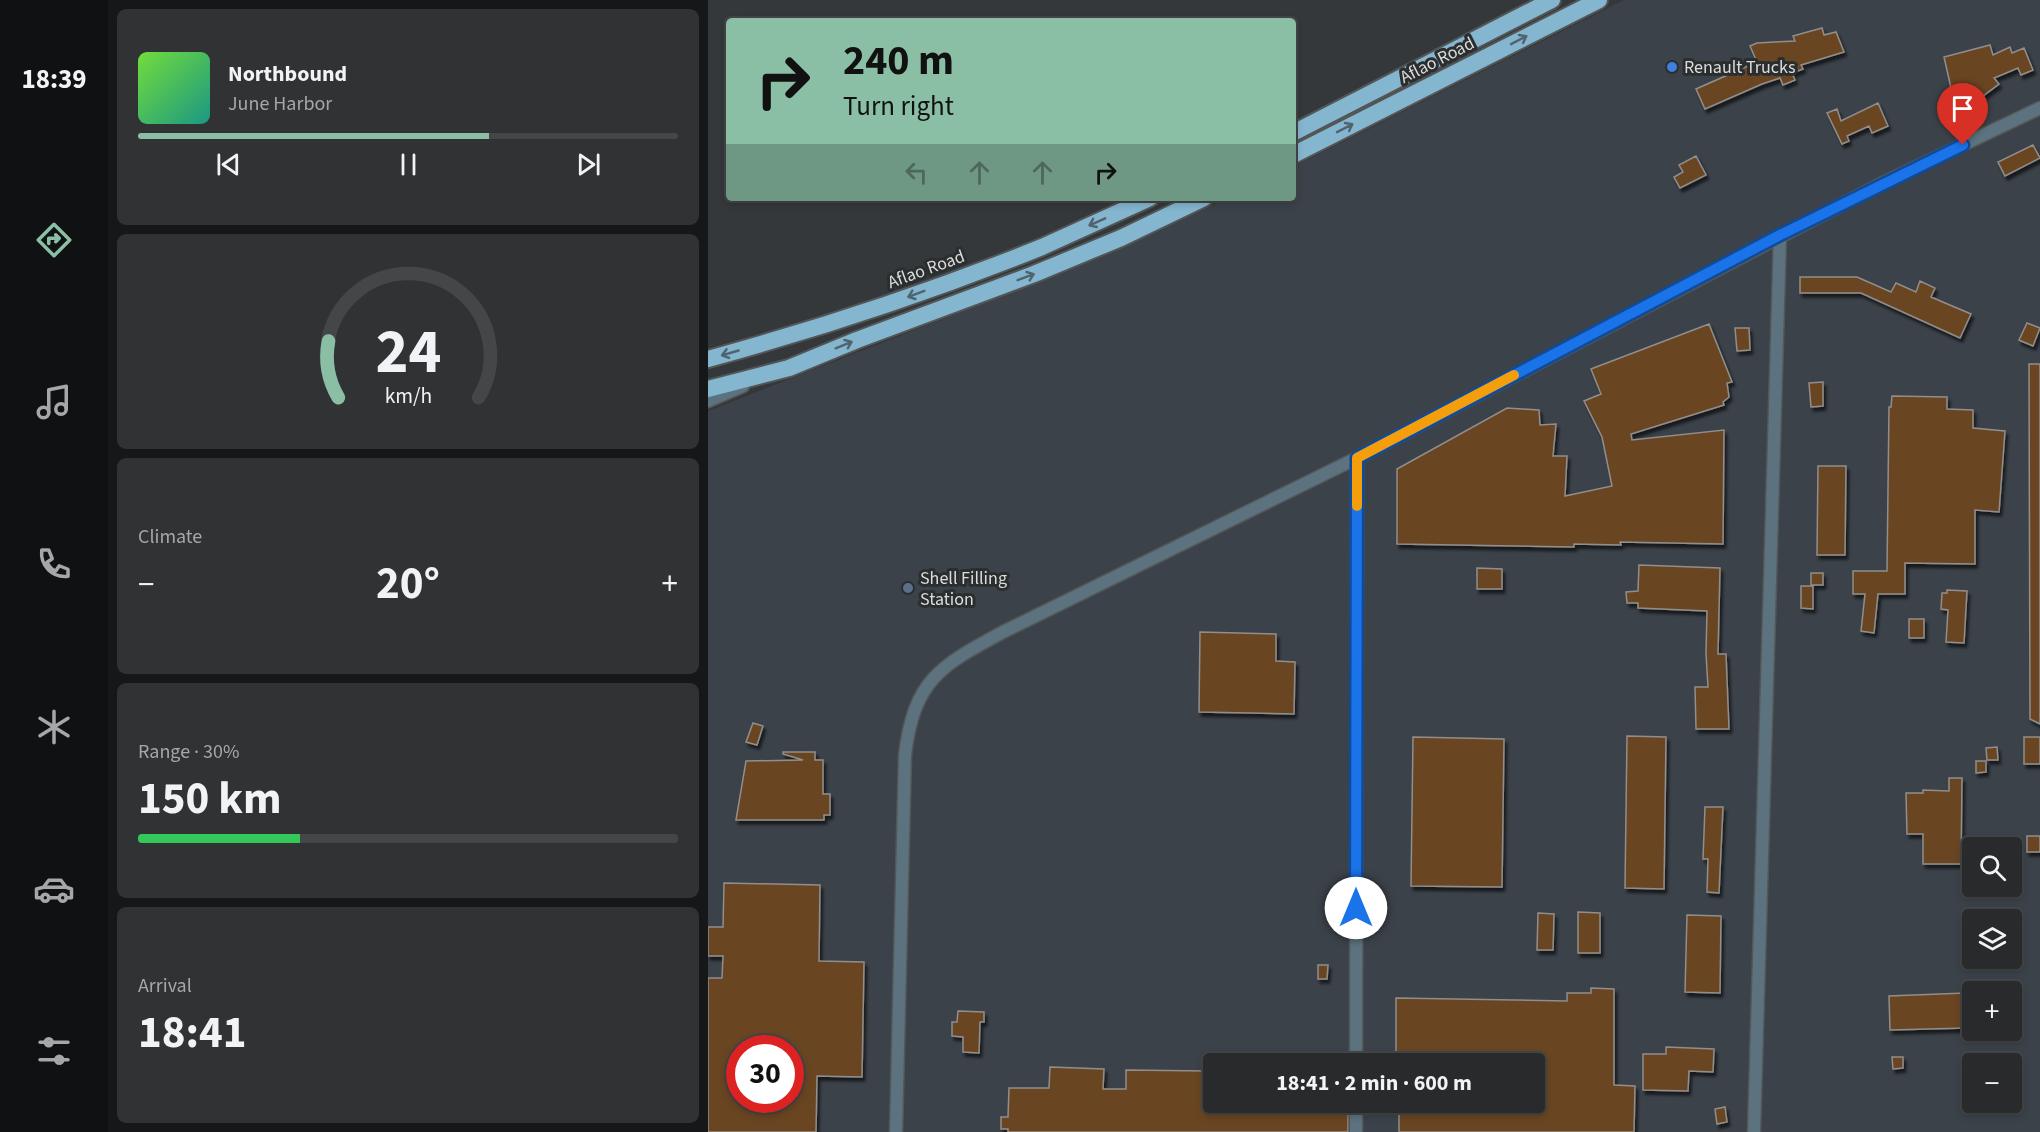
<!DOCTYPE html>
<html lang="en">
<head>
<meta charset="utf-8">
<style>
  :root { --surface:#282a2c; --page:#303234; --text:#f1f3f6; --muted:#a5a7a9; --line:#444648; --accent:#8abfa5 }
  body { margin:0; font-family:"Source Sans 3",sans-serif; background:var(--page); color:var(--text); height:100vh; display:flex; flex-direction:column; font-size:22px; white-space:nowrap }
  * { box-sizing:border-box; margin:0 }
  p { font-size:20px; color:var(--muted) }
  .icon { flex:none; width:33px; height:33px; fill:none; stroke:currentColor; stroke-width:2; stroke-linecap:round; stroke-linejoin:round }
  .map { position:relative; flex:1; overflow:hidden }
  .details { display:flex; flex-direction:column; gap:9px; padding:9px; background:#161718; width:600px }
  .details>* { flex:none }
  .guide { position:absolute; left:18px; top:18px; width:570px; height:183px; border-radius:6px; box-shadow:0 3px 9px #0003,0 0 0 2px var(--line); background:#8abfa5; color:#111; overflow:hidden }
  .buttons { position:absolute; left:1254px; top:837px; display:grid; gap:12px }
  .buttons a { display:grid; place-items:center; width:60px; height:60px; border-radius:6px; background:var(--surface); box-shadow:0 3px 9px #0003,0 0 0 2px var(--line); font-size:30px }
  .speed { position:absolute; left:18px; top:1035px; display:flex; gap:12px; font-size:30px; font-weight:700; text-align:center }
  .speed>* { display:grid; place-content:center; width:78px; height:78px; border-radius:50%; background:var(--surface); box-shadow:0 3px 9px #0003,0 0 0 2px var(--line); line-height:1 }
  .speed .limit { border:9px solid #d22; background:#fff; color:#111 }
  .pin { position:absolute; display:grid; place-items:center; width:51px; height:51px; color:#fff; margin:-62px -26px; border-radius:50% 50% 50% 0; rotate:-45deg; box-shadow:0 0 6px #0007 }
  .pin .icon { rotate:45deg }
  .me { position:absolute; width:66px; margin:-33px; rotate:0deg; stroke-linejoin:round; filter:drop-shadow(0 0 4px #0008) }
  .turn { display:flex; align-items:center; gap:21px; height:126px; padding:0 18px; font-size:27px }
  .turn .icon { width:78px; height:78px; stroke-width:2.5 }
  .turn b { display:block; font-size:42px; line-height:51px }
  .lanes { display:flex; align-items:center; height:57px; padding:0 18px; background:#0003; justify-content:center; gap:30px; direction:ltr }
  .lanes .off { opacity:.35 }
  .big { font-size:45px; font-weight:700; line-height:1.1 }
  .details .widget { flex:1; display:flex; flex-direction:column; justify-content:center; gap:9px; min-width:0; padding:0 21px; border-radius:9px; background:var(--page) }
  .details .dial { align-items:center; gap:0 }
  .dial svg { height:156px; overflow:visible; fill:none; stroke:var(--line); stroke-width:7; stroke-linecap:round; text-anchor:middle }
  .dial text { fill:var(--text); stroke:none }
  .song { display:flex; align-items:center; gap:18px }
  .cover { width:72px; height:72px; border-radius:9px; background:linear-gradient(135deg,hsl(100 70% 55%),hsl(170 70% 35%)) }
  .played { height:6px; border-radius:3px; background:linear-gradient(90deg,var(--accent) 65%,var(--line) 65%) }
  .keys { display:flex; justify-content:space-around; direction:ltr }
  .heat { display:flex; justify-content:space-between; align-items:center; font-size:33px; direction:ltr }
  .charge { height:9px; border-radius:4px; background:linear-gradient(90deg,#34c759 30%,var(--line) 0) }
  .trip { position:absolute; left:495px; top:1053px; width:342px; height:60px; border-radius:6px; background:var(--surface); box-shadow:0 3px 9px #0003,0 0 0 2px var(--line); font-weight:700; line-height:60px; text-align:center }
  main { display:flex; flex:1; min-height:0 }
  .dock { display:flex; flex-direction:column; width:108px; justify-content:space-around; align-items:center; background:#101112; color:var(--muted) }
  .dock .icon { width:42px; height:42px }
  .dock .current { color:var(--accent) }
  .dock b { font-size:27px; color:var(--text) }
  .map>svg:first-child { display:block }
</style>
</head>
<body>
<main>
<nav class="dock">
<b>18:39</b>
<svg class="icon current" aria-label="directions" viewBox="0 0 24 24"><path d="M12 3l9 9-9 9-9-9zM9 14v-3h6M13 9l2 2-2 2"/></svg>
<svg class="icon" aria-label="music" viewBox="0 0 24 24"><path d="M9 18V5l10-2v13"/><circle cx="6" cy="18" r="3"/><circle cx="16" cy="16" r="3"/></svg>
<svg class="icon" aria-label="phone" viewBox="0 0 24 24"><path d="M5 4h4l2 5-3 2q2 4 5 5l2-3 5 2v4C11 20 4 13 5 4z"/></svg>
<svg class="icon" aria-label="climate" viewBox="0 0 24 24"><path d="M12 3v18M4 7l16 10M4 17L20 7"/></svg>
<svg class="icon" aria-label="car" viewBox="0 0 24 24"><path d="M5 17H2v-5l4-1 3-4h7l3 4 3 1v5h-3M9 17h6M6 11h13"/><circle cx="7" cy="17" r="2"/><circle cx="17" cy="17" r="2"/></svg>
<svg class="icon" aria-label="filters" viewBox="0 0 24 24"><path d="M4 7h16M4 17h16"/><circle cx="9" cy="7" r="2"/><circle cx="15" cy="17" r="2"/></svg>
</nav>
<section class="details">
<div class="widget">
<div class="song"><i class="cover"></i><div><b>Northbound</b><p>June Harbor</p></div></div>
<div class="played"></div>
<div class="keys"><svg class="icon" aria-label="previous" viewBox="0 0 24 24"><path d="M18 5L8 12l10 7zM5 5v14"/></svg><svg class="icon" aria-label="pause" viewBox="0 0 24 24"><path d="M8 5v14M16 5v14"/></svg><svg class="icon" aria-label="next" viewBox="0 0 24 24"><path d="M6 5l10 7-10 7zM19 5v14"/></svg></div>
</div>
<div class="widget dial"><svg viewBox="0 0 100 80">
<path d="M14 69A42 42 0 1 1 86 69"/>
<path d="M14 69A42 42 0 0 1 9 40" stroke="#8abfa5"/>
<text x="50" y="56" font-size="32" font-weight="700">24</text>
<text x="50" y="72" font-size="11">km/h</text>
</svg></div>
<div class="widget"><p>Climate</p>
<div class="heat"><a>−</a><b class="big">20°</b><a>+</a></div>
</div>
<div class="widget"><p>Range · 30%</p><b class="big">150 km</b><div class="charge"></div></div>
<div class="widget"><p>Arrival</p><b class="big">18:41</b></div>
</section>
<div class="map">
<svg width="1332" height="1132" viewBox="0 0 1332 1132">
  <defs>
    <filter id="shadow"><feDropShadow dx="2.5" dy="4" stdDeviation="1.5" flood-color="#0009"/></filter>
  </defs>
  <rect width="100%" height="100%" fill="#35383a"/>
  <path fill="#3b4249" fill-rule="evenodd" d="M 916,0 L 1332,0 L 1332,1132 L 0,1132 L 0,411 L 291,297 L 433,238 L 519,198 L 585,198 L 585,167 ZM 1264,848 L 1304,848 L 1304,886 L 1264,886 ZM 1264,920 L 1304,920 L 1304,958 L 1264,958 ZM 1264,992 L 1304,992 L 1304,1030 L 1264,1030 ZM 32,1048 L 82,1048 L 82,1100 L 32,1100 ZM 506,1064 L 826,1064 L 826,1102 L 506,1102 ZM 1264,1064 L 1304,1064 L 1304,1102 L 1264,1102 Z"/>
  <path fill="#694422" stroke="#918e8c" stroke-width="1.5" fill-rule="evenodd" filter="url(#shadow)" d="M 1114,28 L 1116,35 L 1128,32 L 1136,52 L 1093,65 L 1095,69 L 1084,73 L 1087,80 L 1075,85 L 1072,78 L 1054,84 L 997,109 L 988,89 L 1049,62 L 1042,46 L 1049,43 L 1087,41 L 1085,36 Z
    M 1282,45 L 1285,55 L 1302,47 L 1304,53 L 1316,48 L 1325,70 L 1313,75 L 1310,68 L 1286,78 L 1291,84 L 1271,99 L 1259,84 L 1243,88 L 1236,57 Z
    M 1170,103 L 1180,126 L 1164,133 L 1161,126 L 1139,136 L 1141,141 L 1134,144 L 1119,113 L 1129,109 L 1133,121 Z
    M 1325,145 L 1332,158 L 1297,176 L 1290,162 Z
    M 988,156 L 998,175 L 972,188 L 966,177 L 975,172 L 971,165 Z
    M 1092,277 L 1149,277 L 1183,292 L 1188,283 L 1208,292 L 1212,281 L 1227,288 L 1223,297 L 1263,314 L 1252,338 L 1153,293 L 1092,293 Z
    M 1319,323 L 1332,328 L 1325,346 L 1311,340 Z
    M 1001,324 L 1024,382 L 1019,383 L 1021,397 L 1015,402 L 1016,405 L 923,434 L 924,440 L 1016,430 L 1015,544 L 912,542 L 913,545 L 866,544 L 866,547 L 689,544 L 689,469 L 799,408 L 831,410 L 832,425 L 848,424 L 845,456 L 859,456 L 857,496 L 904,486 L 894,437 L 876,401 L 893,394 L 883,369 Z
    M 1027,328 L 1041,328 L 1042,350 L 1029,351 Z
    M 1321,364 L 1332,364 L 1332,724 L 1322,719 Z
    M 1115,382 L 1115,406 L 1103,407 L 1101,383 Z
    M 1184,396 L 1239,397 L 1239,409 L 1265,410 L 1265,428 L 1297,431 L 1291,512 L 1267,510 L 1267,564 L 1197,563 L 1197,594 L 1170,594 L 1166,633 L 1153,631 L 1157,594 L 1145,594 L 1145,571 L 1179,571 L 1181,407 L 1183,407 Z
    M 1110,466 L 1138,466 L 1137,555 L 1109,555 Z
    M 931,565 L 1012,568 L 1010,654 L 1018,654 L 1021,729 L 988,729 L 987,687 L 1000,687 L 998,654 L 999,611 L 930,608 L 930,603 L 919,603 L 918,592 L 930,591 Z
    M 769,568 L 794,569 L 794,589 L 769,589 Z
    M 1103,573 L 1115,573 L 1115,585 L 1103,585 Z
    M 1093,586 L 1105,586 L 1105,609 L 1093,608 Z
    M 1239,590 L 1259,591 L 1256,643 L 1238,642 L 1240,610 L 1233,609 L 1234,593 L 1239,593 Z
    M 1201,619 L 1216,619 L 1216,638 L 1201,638 Z
    M 492,632 L 568,634 L 568,661 L 587,662 L 586,714 L 491,712 Z
    M 45,723 L 55,726 L 49,745 L 38,742 Z
    M 919,736 L 958,737 L 956,889 L 917,888 Z
    M 705,737 L 796,739 L 794,887 L 703,886 Z
    M 1316,737 L 1332,737 L 1332,764 L 1316,764 Z
    M 1289,747 L 1290,760 L 1279,760 L 1278,748 Z
    M 75,752 L 107,752 L 107,760 L 115,760 L 115,794 L 122,794 L 122,815 L 116,815 L 116,820 L 28,820 L 38,761 L 95,760 L 75,754 Z
    M 1268,761 L 1278,761 L 1278,772 L 1268,773 Z
    M 1241,778 L 1254,778 L 1253,864 L 1215,864 L 1215,834 L 1199,834 L 1198,793 L 1215,793 L 1215,790 L 1241,791 Z
    M 997,807 L 1015,807 L 1011,893 L 999,892 L 1000,859 L 995,859 Z
    M 1319,836 L 1332,836 L 1332,852 L 1319,852 Z
    M 16,883 L 112,885 L 111,961 L 156,962 L 154,1077 L 109,1076 L 108,1132 L 0,1132 L 0,978 L 14,978 L 15,956 L 0,956 L 0,927 L 15,927 ZM 32,1048 L 82,1048 L 82,1100 L 32,1100 Z
    M 870,912 L 892,913 L 892,953 L 870,953 Z
    M 830,913 L 846,914 L 845,950 L 829,950 Z
    M 979,915 L 1013,916 L 1012,993 L 977,992 Z
    M 610,965 L 620,965 L 619,979 L 610,979 Z
    M 883,988 L 906,989 L 906,1085 L 927,1086 L 926,1132 L 691,1132 L 691,1102 L 826,1102 L 826,1064 L 688,1064 L 688,998 L 859,1001 L 859,993 L 883,993 Z
    M 1257,993 L 1258,1028 L 1182,1030 L 1181,996 Z
    M 250,1011 L 276,1012 L 276,1022 L 272,1022 L 271,1053 L 255,1052 L 255,1037 L 244,1036 L 244,1022 L 249,1022 Z
    M 958,1047 L 1006,1049 L 1005,1072 L 981,1071 L 980,1091 L 935,1090 L 935,1054 L 958,1054 Z
    M 1184,1057 L 1195,1057 L 1195,1068 L 1185,1069 Z
    M 342,1067 L 396,1069 L 395,1089 L 418,1089 L 418,1070 L 499,1071 L 499,1089 L 506,1090 L 506,1102 L 640,1102 L 640,1132 L 300,1132 L 300,1129 L 293,1129 L 293,1117 L 300,1117 L 301,1088 L 341,1088 Z
    M 1017,1107 L 1019,1122 L 1009,1124 L 1007,1109 Z"/>
  <g fill="none" stroke-linecap="round" stroke-linejoin="round">
    <defs>
      <path id="minor" d="M 648,1064 L 649,458
        M 648,1132 L 648,1102
        M 1046,1132 L 1072,235"/>
      <path id="tertiary" d="M 0,401 L 35,386
        M 188,1132 L 197,755 C 206,680 232,666 295,632 L 649,458 L 1177,182 L 1332,108"/>
      <path id="trunk" d="M 585,133 L 844,0
        M 585,155 L 891,0
        M 0,359 C 113,328 225,291 334,247 C 370,231 406,214 442,198
        M 0,389 L 81,368 L 149,340 L 326,274 L 413,238 L 496,198"/>
    </defs>
    <use href="#minor" stroke="#535657" stroke-width="15"/>
    <use href="#tertiary" stroke="#535657" stroke-width="15"/>
    <use href="#trunk" stroke="#535657" stroke-width="20"/>
    <use href="#minor" stroke="#5c727e" stroke-width="12"/>
    <use href="#tertiary" stroke="#5c727e" stroke-width="12"/>
    <use href="#trunk" stroke="#84b6d0" stroke-width="16"/>
  </g>
  <defs><path id="oneway-shaft" d="M-6 0H5M1.5-3L5.5 0L1.5 3" fill="none" stroke-width="1.6" stroke-linecap="round" stroke-linejoin="round" transform="scale(1.5)"/></defs>
  <g stroke="#4f646f">
    <use href="#oneway-shaft" transform="translate(811 40) rotate(-27)"/>
    <use href="#oneway-shaft" transform="translate(637 128) rotate(-27)"/>
    <use href="#oneway-shaft" transform="translate(389 222) rotate(156)"/>
    <use href="#oneway-shaft" transform="translate(318 277) rotate(-21)"/>
    <use href="#oneway-shaft" transform="translate(208 294) rotate(160)"/>
    <use href="#oneway-shaft" transform="translate(136 345) rotate(-22)"/>
    <use href="#oneway-shaft" transform="translate(22 353) rotate(164)"/>
  </g>
  <g fill="none" stroke-linecap="round" stroke-linejoin="round">
    <defs>
      <path id="route" d="M 648,908 L 649,458 L 1072,235 L 1255,145"/>
    </defs>
    <use href="#route" stroke="#114b97" stroke-width="15"/>
    <use href="#route" stroke="#1a73e8" stroke-width="10"/>
    <path stroke="#f59e0b" stroke-width="10" d="M 649,506 L 649,458 L 806,375"/>
  </g>
  <circle fill="#3f7fe0" stroke="#2b2e2f" stroke-width="2" cx="964" cy="67" r="6"/>
  <circle fill="#5c6f8a" stroke="#2b2e2f" stroke-width="2" cx="200" cy="588" r="6"/>
  <g text-anchor="middle" stroke-width="6" stroke-linejoin="round" paint-order="stroke">
    <g font-size="18" fill="#dbdcdd" stroke="#2b2e2f">
      <text transform="translate(729 60) rotate(-27)" y="6">Aflao Road</text>
      <text transform="translate(218 269) rotate(-20)" y="6">Aflao Road</text>
    </g>
    <g font-size="18" fill="#dbdcdd" stroke="#2b2e2f" text-anchor="start">
      <text x="976" y="73">Renault Trucks</text>
      <text x="212" y="584">Shell Filling<tspan x="212" dy="21">Station</tspan></text>
    </g>
  </g>
</svg>
<div class="buttons">
<a><svg class="icon" aria-label="search" viewBox="0 0 24 24"><circle cx="10" cy="10" r="6"/><path d="M15 15l6 6"/></svg></a>
<a><svg class="icon" aria-label="layers" viewBox="0 0 24 24"><path d="M12 4l9 5-9 5-9-5zM3 14l9 5 9-5"/></svg></a>
<a>+</a>
<a>−</a>
</div>
<div class="speed"><div class="limit">30</div></div>
<div class="pin" style="left:1255px;top:145px;background:#d93025"><svg class="icon" aria-label="arrive" viewBox="0 0 24 24"><path d="M6 21V4h12l-3 4 3 4H6"/></svg></div>
<svg class="me" style="left:648px;top:908px" viewBox="-20 -20 40 40"><circle r="19" fill="#fff"/><path d="M0-13L10 11 0 6-10 11z" fill="#1a73e8"/></svg>
<div class="trip">18:41 · 2 min · 600 m</div>
<div class="guide">
<div class="turn"><svg class="icon" aria-label="right" viewBox="0 0 24 24"><path d="M7 20v-9h11M14 6l5 5-5 5"/></svg><div><b>240 m</b>Turn right</div></div>
<div class="lanes"><svg class="icon off" aria-label="left" viewBox="0 0 24 24"><path d="M17 20v-9H6M10 6l-5 5 5 5"/></svg><svg class="icon off" aria-label="ahead" viewBox="0 0 24 24"><path d="M12 20V5M6 11l6-6 6 6"/></svg><svg class="icon off" aria-label="ahead" viewBox="0 0 24 24"><path d="M12 20V5M6 11l6-6 6 6"/></svg><svg class="icon" aria-label="right" viewBox="0 0 24 24"><path d="M7 20v-9h11M14 6l5 5-5 5"/></svg></div>
</div>
</div>
</main>
</body>
</html>
